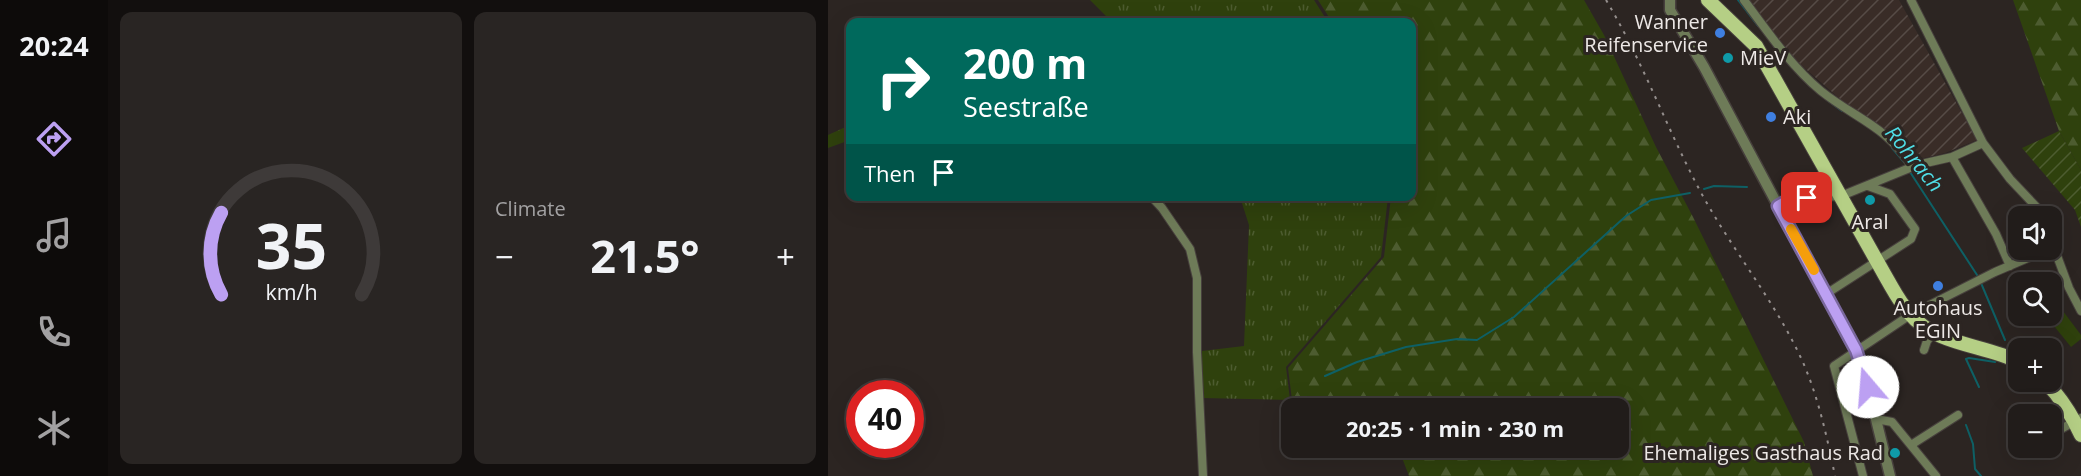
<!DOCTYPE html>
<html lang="en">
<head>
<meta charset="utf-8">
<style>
  :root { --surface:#211c1a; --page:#292523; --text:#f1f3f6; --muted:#a2a1a2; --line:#3e3a39; --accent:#bca0f2 }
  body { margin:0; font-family:"Open Sans",sans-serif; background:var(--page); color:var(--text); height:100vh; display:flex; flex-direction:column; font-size:22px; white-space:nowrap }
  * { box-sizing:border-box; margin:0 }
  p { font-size:20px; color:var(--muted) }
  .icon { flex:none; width:33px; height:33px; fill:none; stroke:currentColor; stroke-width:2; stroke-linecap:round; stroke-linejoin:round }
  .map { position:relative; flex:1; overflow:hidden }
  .sheet { display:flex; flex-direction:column; gap:12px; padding:12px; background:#120f0e; width:720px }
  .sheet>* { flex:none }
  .guide { position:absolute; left:18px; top:18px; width:570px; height:183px; border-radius:12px; box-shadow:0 6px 24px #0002,0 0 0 2px var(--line); background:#00695c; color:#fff; overflow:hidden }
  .fabs { position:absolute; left:1180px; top:206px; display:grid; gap:12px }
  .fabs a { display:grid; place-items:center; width:54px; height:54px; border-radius:12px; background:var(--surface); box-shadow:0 6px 24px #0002,0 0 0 2px var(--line); font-size:30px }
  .speed { position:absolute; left:18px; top:380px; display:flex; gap:12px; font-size:30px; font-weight:700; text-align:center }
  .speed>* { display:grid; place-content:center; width:78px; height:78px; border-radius:50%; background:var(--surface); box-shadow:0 6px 24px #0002,0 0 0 2px var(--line); line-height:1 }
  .speed .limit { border:9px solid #d22; background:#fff; color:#111 }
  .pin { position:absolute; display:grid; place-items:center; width:51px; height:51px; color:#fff; margin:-26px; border-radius:12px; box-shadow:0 3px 9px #0006 }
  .me { position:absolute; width:66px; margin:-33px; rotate:342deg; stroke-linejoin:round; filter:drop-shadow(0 0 4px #0008) }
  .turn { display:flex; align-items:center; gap:21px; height:126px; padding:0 18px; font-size:27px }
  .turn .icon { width:78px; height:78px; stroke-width:2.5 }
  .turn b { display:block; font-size:42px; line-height:51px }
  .then { display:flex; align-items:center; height:57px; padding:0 18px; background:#0003; gap:12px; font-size:22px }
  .big { font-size:45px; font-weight:700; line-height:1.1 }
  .sheet .widget { flex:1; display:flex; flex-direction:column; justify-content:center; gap:9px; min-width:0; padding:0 21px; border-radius:12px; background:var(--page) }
  .sheet .dial { align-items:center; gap:0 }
  .dial svg { height:156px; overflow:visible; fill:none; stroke:var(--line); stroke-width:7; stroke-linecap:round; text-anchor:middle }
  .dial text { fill:var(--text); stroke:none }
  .heat { display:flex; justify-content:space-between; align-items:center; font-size:33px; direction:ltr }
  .sheet .tiles { flex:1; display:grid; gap:12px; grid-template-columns:repeat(2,1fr) }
  .trip { position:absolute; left:453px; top:398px; width:348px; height:60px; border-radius:12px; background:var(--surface); box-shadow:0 6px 24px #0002,0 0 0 2px var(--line); font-weight:700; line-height:60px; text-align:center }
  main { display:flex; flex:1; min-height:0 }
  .tab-bar { display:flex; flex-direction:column; width:108px; justify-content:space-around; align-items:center; background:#0d0b0a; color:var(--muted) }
  .tab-bar .icon { width:42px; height:42px }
  .tab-bar .current { color:var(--accent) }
  .tab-bar b { font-size:27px; color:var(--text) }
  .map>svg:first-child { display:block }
</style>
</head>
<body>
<main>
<nav class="tab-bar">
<b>20:24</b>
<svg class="icon current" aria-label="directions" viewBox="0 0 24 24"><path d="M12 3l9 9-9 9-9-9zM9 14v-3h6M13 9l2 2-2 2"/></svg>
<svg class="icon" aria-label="music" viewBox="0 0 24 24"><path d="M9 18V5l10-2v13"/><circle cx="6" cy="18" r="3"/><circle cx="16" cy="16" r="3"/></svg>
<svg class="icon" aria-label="phone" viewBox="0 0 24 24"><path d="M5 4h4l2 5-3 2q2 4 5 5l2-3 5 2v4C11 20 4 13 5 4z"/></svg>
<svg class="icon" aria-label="climate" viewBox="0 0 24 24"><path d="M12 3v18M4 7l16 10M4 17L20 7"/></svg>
</nav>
<section class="sheet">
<div class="tiles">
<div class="widget dial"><svg viewBox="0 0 100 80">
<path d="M14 69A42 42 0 1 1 86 69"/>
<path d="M14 69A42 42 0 0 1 14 27" stroke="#bca0f2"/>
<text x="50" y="56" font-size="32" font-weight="700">35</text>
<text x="50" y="72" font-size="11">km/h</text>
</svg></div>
<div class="widget"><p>Climate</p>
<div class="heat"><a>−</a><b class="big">21.5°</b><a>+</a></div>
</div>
</div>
</section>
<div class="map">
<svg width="1253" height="476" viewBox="0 0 1253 476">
  <defs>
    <pattern id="industrial-furrows" width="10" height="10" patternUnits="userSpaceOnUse" patternTransform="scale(1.5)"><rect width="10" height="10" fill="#392c27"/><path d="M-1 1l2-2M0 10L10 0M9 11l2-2" fill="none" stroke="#564b46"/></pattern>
    <pattern id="grass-tufts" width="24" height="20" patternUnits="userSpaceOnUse" patternTransform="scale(1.5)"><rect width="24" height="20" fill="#2f410d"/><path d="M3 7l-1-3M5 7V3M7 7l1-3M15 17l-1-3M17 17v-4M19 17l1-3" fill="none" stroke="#4d5c30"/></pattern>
    <pattern id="forest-firs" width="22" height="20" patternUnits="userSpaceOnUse" patternTransform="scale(1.5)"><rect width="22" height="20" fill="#2f410d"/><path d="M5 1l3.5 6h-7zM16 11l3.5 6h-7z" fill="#4d5c30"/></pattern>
    <pattern id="garden-furrows" width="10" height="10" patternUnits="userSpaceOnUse" patternTransform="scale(1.5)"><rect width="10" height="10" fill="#2f410d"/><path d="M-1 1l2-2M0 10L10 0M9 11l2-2" fill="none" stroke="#4d5c30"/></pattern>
  </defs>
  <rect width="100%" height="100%" fill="#2c2522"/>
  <path fill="url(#industrial-furrows)" d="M 921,0 L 1071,0 L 1149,140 L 1117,153 L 1083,161 L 964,57 Z"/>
  <path fill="url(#grass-tufts)" d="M 262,0 L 486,0 L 500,22 L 284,22 Z
    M 22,125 L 22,140 L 0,148 L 0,135 Z
    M 412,197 L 560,197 L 553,257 L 458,367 L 462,400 L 374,398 L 374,351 L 416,346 L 421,225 Z"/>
  <path fill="url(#forest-firs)" d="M 490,0 L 756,0 L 776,35 L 828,147 L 865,217 L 976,442 L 985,476 L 581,476 L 570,447 L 790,447 L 790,408 L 547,408 L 542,400 L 493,402 L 464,400 L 460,368 L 556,257 L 563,197 L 584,196 L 584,22 L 504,22 Z
    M 1185,0 L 1253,0 L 1253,170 L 1231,131 Z"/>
  <path fill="url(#garden-furrows)" d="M 1231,131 L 1253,170 L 1253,227 L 1247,210 L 1194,148 Z"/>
  <path fill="#2f410d" d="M 1235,311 L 1253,335 L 1253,339 L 1243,347 L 1222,321 Z"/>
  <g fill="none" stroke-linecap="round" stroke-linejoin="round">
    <path stroke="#0e6065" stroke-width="2" d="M 910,0 L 930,26
      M 999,100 L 1014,111
      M 1064,148 L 1076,162
      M 1082,172 L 1151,278
      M 876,189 L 886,186 L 919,187
      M 1153,283 L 1177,340
      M 497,376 L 529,362 L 578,347 L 629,339 L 649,340 L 686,317 L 798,216 L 823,200 L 862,193
      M 1151,387 L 1138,359 L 1141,358 L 1167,362
      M 1138,425 L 1145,444 L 1147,469 L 1153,476"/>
    <defs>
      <path id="minor" d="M 916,0 C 939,31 963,66 993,91 C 1028,119 1059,126 1084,167
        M 1083,0 L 1155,143 L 1182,179 L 1217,216
        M 1124,157 L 1168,234 L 1182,266
        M 323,196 L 334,208 L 362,249 L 369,278 L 369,352 L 375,476
        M 950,206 L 962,199 L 1013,196 L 1089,165 L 1124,157 L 1155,143
        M 1224,226 L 1228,253 L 1241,288 L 1253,311
        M 998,294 L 1083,239 L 1087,229 L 1062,194 L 1040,186
        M 1096,350 L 1099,341 L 1105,333
        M 1048,419 L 1064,422 L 1108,476
        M 1224,434 L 1253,418
        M 1083,445 L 1130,415
        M 1035,476 L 1006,366 L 1082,315 L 1167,272 L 1221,249"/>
      <path id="tertiary" d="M 842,0 L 842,10 L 876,67 L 1027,350 L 1040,387 L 1062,476"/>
      <path id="primary" d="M 880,0 L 928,46 L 1059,279 C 1066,291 1072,303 1082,314 C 1109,346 1156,344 1191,362
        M 1217,381 C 1232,397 1244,415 1253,435"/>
    </defs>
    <use href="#minor" stroke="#47403d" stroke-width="10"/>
    <use href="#tertiary" stroke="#47403d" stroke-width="13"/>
    <use href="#primary" stroke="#47403d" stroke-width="16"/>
    <use href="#minor" stroke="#6e7b58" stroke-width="8"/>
    <use href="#tertiary" stroke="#6e7b58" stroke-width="10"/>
    <use href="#primary" stroke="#b5cf85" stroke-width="14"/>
    <path stroke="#958f8d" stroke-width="2" stroke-dasharray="3 6" stroke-linecap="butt" d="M 778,0 C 814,60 838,126 870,187 C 901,246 945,298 973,358 C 990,395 999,437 1007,476"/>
  </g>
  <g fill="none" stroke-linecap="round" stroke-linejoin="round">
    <defs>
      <path id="route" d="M 979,198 L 962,199 L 950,206 L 1028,350 L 1040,387"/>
    </defs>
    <use href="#route" stroke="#7a689d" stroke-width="15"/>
    <use href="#route" stroke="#bca0f2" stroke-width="10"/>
    <path stroke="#f59e0b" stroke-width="10" d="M 963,229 L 986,270"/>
  </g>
  <g fill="#3f7fe0" stroke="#2c2522" stroke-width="2">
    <circle cx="892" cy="33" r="6"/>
    <circle cx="943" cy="117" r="6"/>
    <circle cx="1110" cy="286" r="6"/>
  </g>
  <g fill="#0f9aa8" stroke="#2c2522" stroke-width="2">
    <circle cx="900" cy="58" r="6"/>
    <circle cx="1042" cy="200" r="6"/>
    <circle cx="1067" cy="453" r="6"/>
  </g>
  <g text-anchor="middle" stroke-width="6" stroke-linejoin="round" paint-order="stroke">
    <g font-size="20" fill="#ede8e6" stroke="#2c2522" text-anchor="end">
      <text x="880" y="29">Wanner<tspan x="880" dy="23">Reifenservice</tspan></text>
      <text x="912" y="65" text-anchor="start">MieV</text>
      <text x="955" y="124" text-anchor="start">Aki</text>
      <text x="1042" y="229" text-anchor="middle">Aral</text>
      <text x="1110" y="315" text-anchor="middle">Autohaus<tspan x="1110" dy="23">EGIN</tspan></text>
      <text x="1055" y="460">Ehemaliges Gasthaus Rad</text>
    </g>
    <g font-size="21" font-style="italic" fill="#4fdde6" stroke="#2c2522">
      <text transform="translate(1086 159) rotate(51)" y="7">Rohrach</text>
    </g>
  </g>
</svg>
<div class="fabs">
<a><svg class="icon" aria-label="sound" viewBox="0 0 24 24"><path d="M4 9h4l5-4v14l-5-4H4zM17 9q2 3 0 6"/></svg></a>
<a><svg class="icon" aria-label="search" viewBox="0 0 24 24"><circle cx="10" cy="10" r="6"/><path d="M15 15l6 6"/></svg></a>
<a>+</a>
<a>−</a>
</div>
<div class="speed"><div class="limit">40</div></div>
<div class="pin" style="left:979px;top:198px;background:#d93025"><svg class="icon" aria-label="arrive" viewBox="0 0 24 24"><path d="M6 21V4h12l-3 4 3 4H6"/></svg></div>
<svg class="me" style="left:1040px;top:387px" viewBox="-20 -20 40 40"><circle r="19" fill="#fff"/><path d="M0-13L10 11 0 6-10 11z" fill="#bca0f2"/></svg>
<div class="trip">20:25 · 1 min · 230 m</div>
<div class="guide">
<div class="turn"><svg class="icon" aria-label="right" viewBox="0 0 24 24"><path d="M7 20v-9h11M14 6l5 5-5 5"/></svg><div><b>200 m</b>Seestraße</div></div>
<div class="then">Then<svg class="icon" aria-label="arrive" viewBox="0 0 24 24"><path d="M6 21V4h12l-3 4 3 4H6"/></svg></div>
</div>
</div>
</main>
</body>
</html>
